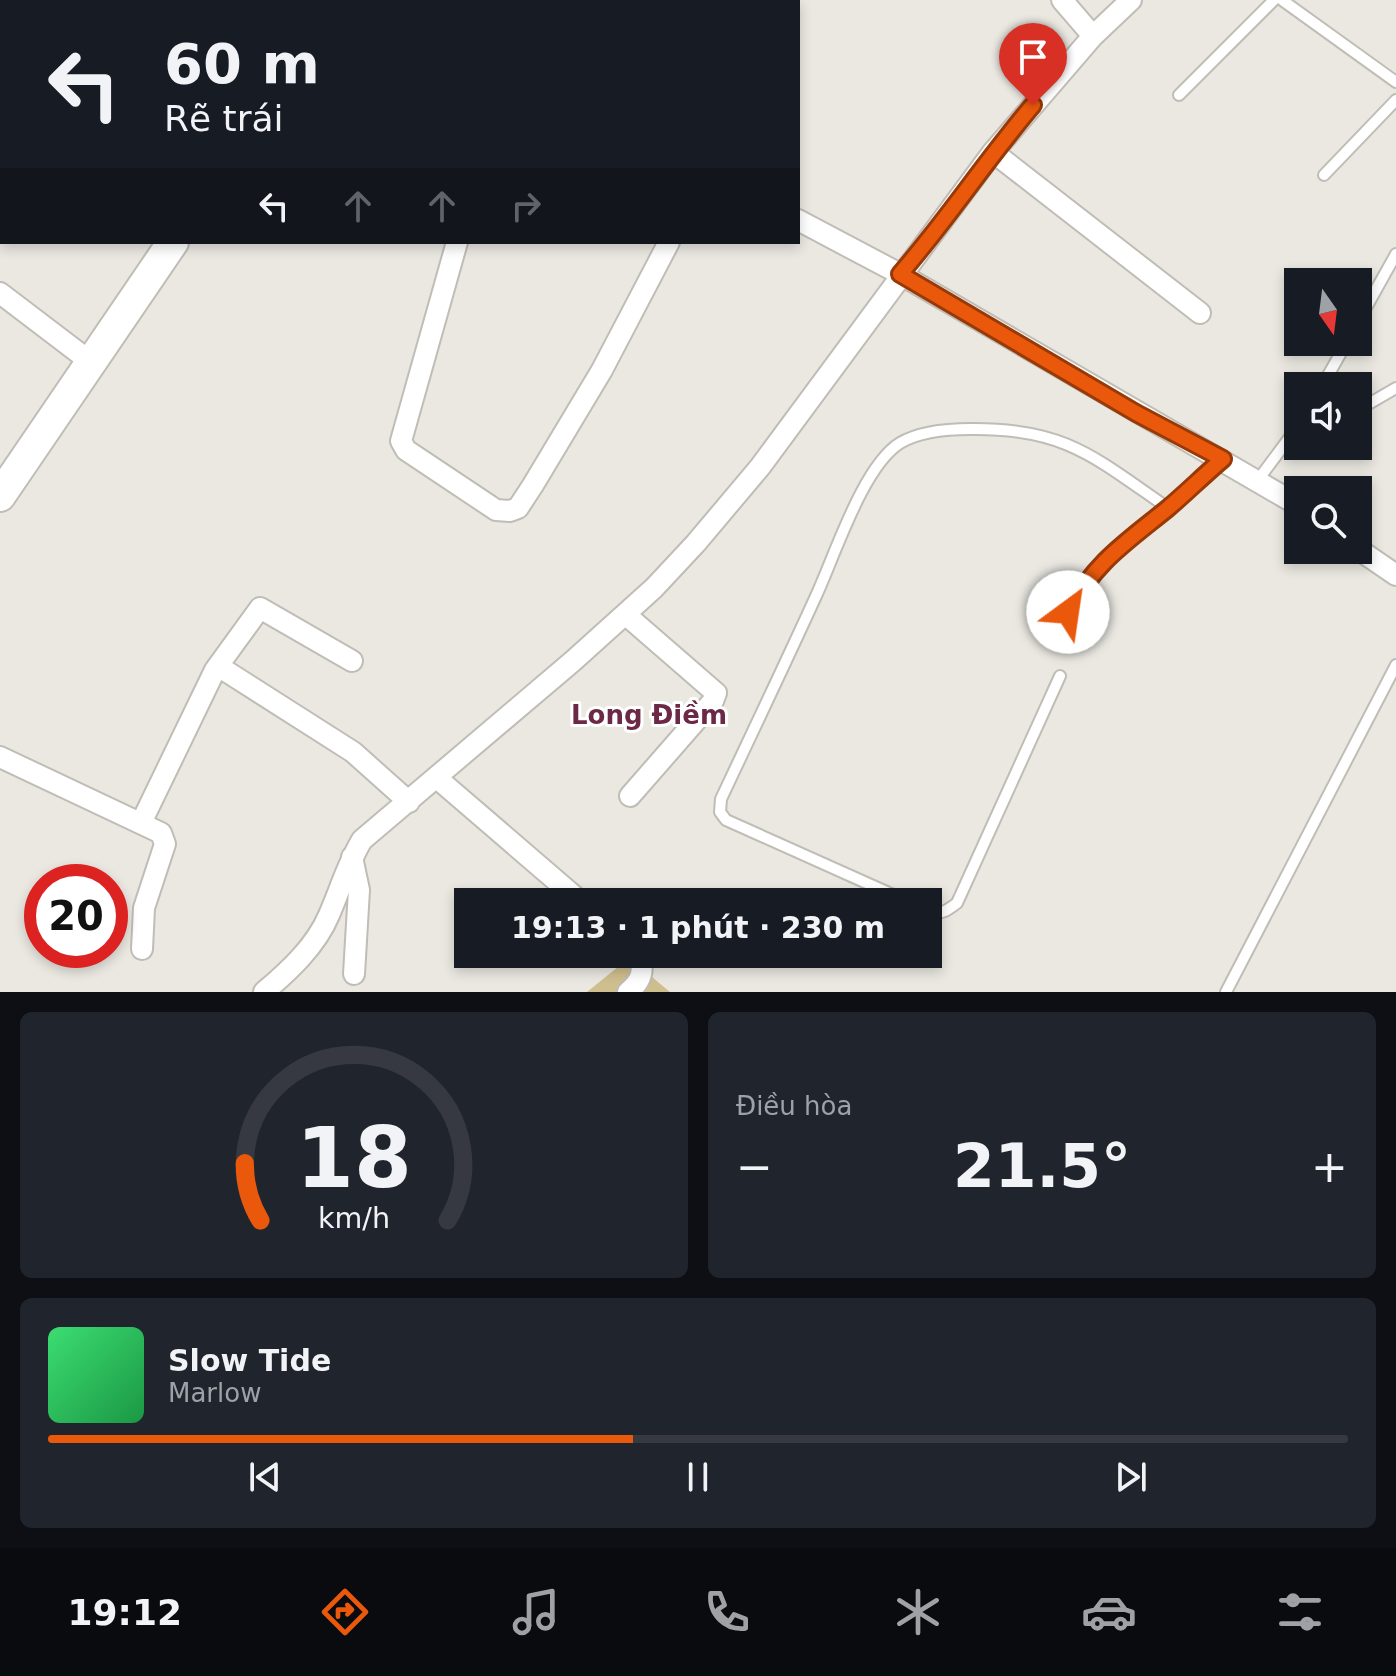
<!DOCTYPE html>
<html lang="vi">
<head>
<meta charset="utf-8">
<style>
  :root { --surface:#171b24; --page:#20242c; --text:#f1f3f6; --muted:#9ea1a6; --line:#363941; --accent:#ea580c }
  body { margin:0; font-family:"DejaVu Sans",sans-serif; background:var(--page); color:var(--text); height:100vh; display:flex; flex-direction:column; font-size:30px; white-space:nowrap }
  * { box-sizing:border-box; margin:0 }
  p { font-size:26px; color:var(--muted) }
  .icon { flex:none; width:44px; height:44px; fill:none; stroke:currentColor; stroke-width:2; stroke-linecap:round; stroke-linejoin:round }
  .map { position:relative; height:992px; overflow:hidden }
  .drawer { display:flex; flex-direction:column; gap:20px; padding:20px; background:#0d0f14; flex:1 }
  .drawer>* { flex:none }
  .hud { position:absolute; left:0px; top:0px; width:800px; height:244px; box-shadow:0 4px 12px #0003; background:#171b24; color:var(--text); overflow:hidden }
  .needle { width:52px; rotate:166deg }
  .buttons { position:absolute; left:1284px; top:268px; display:grid; gap:16px }
  .buttons a { display:grid; place-items:center; width:88px; height:88px; border-radius:0px; background:var(--surface); box-shadow:0 4px 12px #0003; font-size:40px }
  .speed { position:absolute; left:24px; top:864px; display:flex; gap:16px; font-size:40px; font-weight:700; text-align:center }
  .speed>* { display:grid; place-content:center; width:104px; height:104px; border-radius:50%; background:var(--surface); box-shadow:0 4px 12px #0003; line-height:1 }
  .speed .limit { border:12px solid #d22; background:#fff; color:#111 }
  .pin { position:absolute; display:grid; place-items:center; width:68px; height:68px; color:#fff; margin:-82px -34px; border-radius:50% 50% 50% 0; rotate:-45deg; box-shadow:0 0 8px #0007 }
  .pin .icon { rotate:45deg }
  .me { position:absolute; width:88px; margin:-44px; rotate:31deg; stroke-linejoin:round; filter:drop-shadow(0 0 6px #0008) }
  .turn { display:flex; align-items:center; gap:28px; height:168px; padding:0 32px; font-size:36px }
  .turn .icon { width:104px; height:104px; stroke-width:2.5 }
  .turn b { display:block; font-size:56px; line-height:68px }
  .lanes { display:flex; align-items:center; height:76px; padding:0 32px; background:#0003; justify-content:center; gap:40px; direction:ltr }
  .lanes .off { opacity:.35 }
  .big { font-size:60px; font-weight:800; line-height:1.1 }
  .drawer .tile { flex:1; display:flex; flex-direction:column; justify-content:center; gap:12px; min-width:0; padding:0 28px; border-radius:12px; background:var(--page) }
  .drawer .dial { align-items:center; gap:0 }
  .dial svg { height:208px; overflow:visible; fill:none; stroke:var(--line); stroke-width:7; stroke-linecap:round; text-anchor:middle }
  .dial text { fill:var(--text); stroke:none }
  .song { display:flex; align-items:center; gap:24px }
  .cover { width:96px; height:96px; border-radius:12px; background:linear-gradient(135deg,hsl(140 70% 55%),hsl(140 70% 35%)) }
  .played { height:8px; border-radius:4px; background:linear-gradient(90deg,var(--accent) 45%,var(--line) 45%) }
  .keys { display:flex; justify-content:space-around; direction:ltr }
  .heat { display:flex; justify-content:space-between; align-items:center; font-size:44px; direction:ltr }
  .drawer .tiles { flex:1; display:grid; gap:20px; grid-template-columns:1fr 1fr }
  .tile:last-child { grid-column:span 2 }
  .trip { position:absolute; left:454px; top:888px; width:488px; height:80px; border-radius:0px; background:var(--surface); box-shadow:0 4px 12px #0003; font-weight:800; line-height:80px; text-align:center }
  .tabs { display:flex; height:128px; justify-content:space-around; align-items:center; background:#090b0e; color:var(--muted) }
  .tabs .icon { width:56px; height:56px }
  .tabs .selected { color:var(--accent) }
  .tabs b { font-size:36px; color:var(--text) }
  .map>svg:first-child { display:block }
</style>
</head>
<body>
<div class="map">
<svg width="1396" height="992" viewBox="0 0 1396 992">
  <rect width="100%" height="100%" fill="#eae8e1"/>
  <path fill="#d0bf8e" d="M 629,958 L 670,992 L 587,992 Z"/>
  <g fill="none" stroke-linecap="round" stroke-linejoin="round">
    <defs>
      <path id="lane" d="M 1282,0 L 1396,82
        M 1179,95 L 1274,0
        M 1324,175 L 1396,100
        M 1358,322 L 1396,254
        M 1322,386 L 1347,342
        M 1358,410 L 1396,388
        M 1298,423 L 1290,437 L 1298,434
        M 1258,480 L 1290,437
        M 1054,638 L 1082,586 L 1113,550 L 1168,508 L 1221,460
        M 909,902 L 726,820 L 720,812 L 721,799 C 753,731 785,664 816,596 C 835,555 863,466 900,443 C 920,431 949,429 971,429 C 1065,428 1094,457 1168,508
        M 928,911 C 940,916 948,910 957,903 L 1060,676
        M 1226,992 L 1396,665"/>
      <path id="street" d="M 1062,0 L 1093,36
        M 599,2 L 601,0
        M 781,2 L 782,0
        M 993,152 L 1200,313
        M 798,220 L 900,274 L 1298,505
        M 457,242 L 401,441 L 406,450 L 496,510 L 510,511 L 518,508 L 533,485 L 602,370 L 669,242
        M 0,293 L 92,363
        M 1358,549 L 1396,575
        M 625,614 L 716,693 L 713,701 L 630,796
        M 218,666 L 353,752 L 409,802
        M 0,757 L 161,833 L 165,844 L 144,908 L 142,949
        M 438,779 L 581,902
        M 141,823 L 215,670 L 260,608 L 352,661
        M 352,857 L 359,890 L 354,974
        M 264,992 C 289,971 316,946 329,915 C 340,890 347,865 362,840 L 573,661 L 654,588 L 696,543 L 760,467 L 993,152 L 1093,36 L 1131,0
        M 628,992 C 642,981 644,971 640,954"/>
      <path id="secondary" d="M 337,2 L 338,0
        M 0,496 L 173,242"/>
    </defs>
    <use href="#lane" stroke="#bfbdb6" stroke-width="14"/>
    <use href="#street" stroke="#bfbdb6" stroke-width="24"/>
    <use href="#secondary" stroke="#bfbdb6" stroke-width="34"/>
    <use href="#lane" stroke="#fff" stroke-width="10"/>
    <use href="#street" stroke="#fff" stroke-width="20"/>
    <use href="#secondary" stroke="#fff" stroke-width="30"/>
  </g>
  <g fill="none" stroke-linecap="round" stroke-linejoin="round">
    <defs>
      <path id="route" d="M 1033,105 C 986,160 947,220 900,274 L 1136,413 L 1223,459 C 1204,475 1186,493 1167,509 C 1125,543 1094,563 1068,612"/>
    </defs>
    <use href="#route" stroke="#983908" stroke-width="20"/>
    <use href="#route" stroke="#ea580c" stroke-width="14"/>
  </g>
  <g text-anchor="middle" stroke-width="6" stroke-linejoin="round" paint-order="stroke">
    <g font-size="26" font-weight="bold" fill="#6c2945" stroke="#fff">
      <text x="649" y="724">Long Điềm</text>
    </g>
  </g>
</svg>
<div class="buttons">
<a><svg class="needle" viewBox="-14 -14 28 28"><path d="M0-13l5 13h-10z" fill="#e53935"/><path d="M0 13l5-13h-10z" fill="#9ea1a6"/></svg></a>
<a><svg class="icon" aria-label="sound" viewBox="0 0 24 24"><path d="M4 9h4l5-4v14l-5-4H4zM17 9q2 3 0 6"/></svg></a>
<a><svg class="icon" aria-label="search" viewBox="0 0 24 24"><circle cx="10" cy="10" r="6"/><path d="M15 15l6 6"/></svg></a>
</div>
<div class="speed"><div class="limit">20</div></div>
<div class="pin" style="left:1033px;top:105px;background:#d93025"><svg class="icon" aria-label="arrive" viewBox="0 0 24 24"><path d="M6 21V4h12l-3 4 3 4H6"/></svg></div>
<svg class="me" style="left:1068px;top:612px" viewBox="-20 -20 40 40"><circle r="19" fill="#fff"/><path d="M0-13L10 11 0 6-10 11z" fill="#ea580c"/></svg>
<div class="trip">19:13 · 1 phút · 230 m</div>
<div class="hud">
<div class="turn"><svg class="icon" aria-label="left" viewBox="0 0 24 24"><path d="M17 20v-9H6M10 6l-5 5 5 5"/></svg><div><b>60 m</b>Rẽ trái</div></div>
<div class="lanes"><svg class="icon" aria-label="left" viewBox="0 0 24 24"><path d="M17 20v-9H6M10 6l-5 5 5 5"/></svg><svg class="icon off" aria-label="ahead" viewBox="0 0 24 24"><path d="M12 20V5M6 11l6-6 6 6"/></svg><svg class="icon off" aria-label="ahead" viewBox="0 0 24 24"><path d="M12 20V5M6 11l6-6 6 6"/></svg><svg class="icon off" aria-label="right" viewBox="0 0 24 24"><path d="M7 20v-9h11M14 6l5 5-5 5"/></svg></div>
</div>
</div>
<section class="drawer">
<div class="tiles">
<div class="tile dial"><svg viewBox="0 0 100 80">
<path d="M14 69A42 42 0 1 1 86 69"/>
<path d="M14 69A42 42 0 0 1 8 47" stroke="#ea580c"/>
<text x="50" y="56" font-size="32" font-weight="700">18</text>
<text x="50" y="72" font-size="11">km/h</text>
</svg></div>
<div class="tile"><p>Điều hòa</p>
<div class="heat"><a>−</a><b class="big">21.5°</b><a>+</a></div>
</div>
<div class="tile">
<div class="song"><i class="cover"></i><div><b>Slow Tide</b><p>Marlow</p></div></div>
<div class="played"></div>
<div class="keys"><svg class="icon" aria-label="previous" viewBox="0 0 24 24"><path d="M18 5L8 12l10 7zM5 5v14"/></svg><svg class="icon" aria-label="pause" viewBox="0 0 24 24"><path d="M8 5v14M16 5v14"/></svg><svg class="icon" aria-label="next" viewBox="0 0 24 24"><path d="M6 5l10 7-10 7zM19 5v14"/></svg></div>
</div>
</div>
</section>
<nav class="tabs">
<b>19:12</b>
<svg class="icon selected" aria-label="directions" viewBox="0 0 24 24"><path d="M12 3l9 9-9 9-9-9zM9 14v-3h6M13 9l2 2-2 2"/></svg>
<svg class="icon" aria-label="music" viewBox="0 0 24 24"><path d="M9 18V5l10-2v13"/><circle cx="6" cy="18" r="3"/><circle cx="16" cy="16" r="3"/></svg>
<svg class="icon" aria-label="phone" viewBox="0 0 24 24"><path d="M5 4h4l2 5-3 2q2 4 5 5l2-3 5 2v4C11 20 4 13 5 4z"/></svg>
<svg class="icon" aria-label="climate" viewBox="0 0 24 24"><path d="M12 3v18M4 7l16 10M4 17L20 7"/></svg>
<svg class="icon" aria-label="car" viewBox="0 0 24 24"><path d="M5 17H2v-5l4-1 3-4h7l3 4 3 1v5h-3M9 17h6M6 11h13"/><circle cx="7" cy="17" r="2"/><circle cx="17" cy="17" r="2"/></svg>
<svg class="icon" aria-label="filters" viewBox="0 0 24 24"><path d="M4 7h16M4 17h16"/><circle cx="9" cy="7" r="2"/><circle cx="15" cy="17" r="2"/></svg>
</nav>
</body>
</html>
